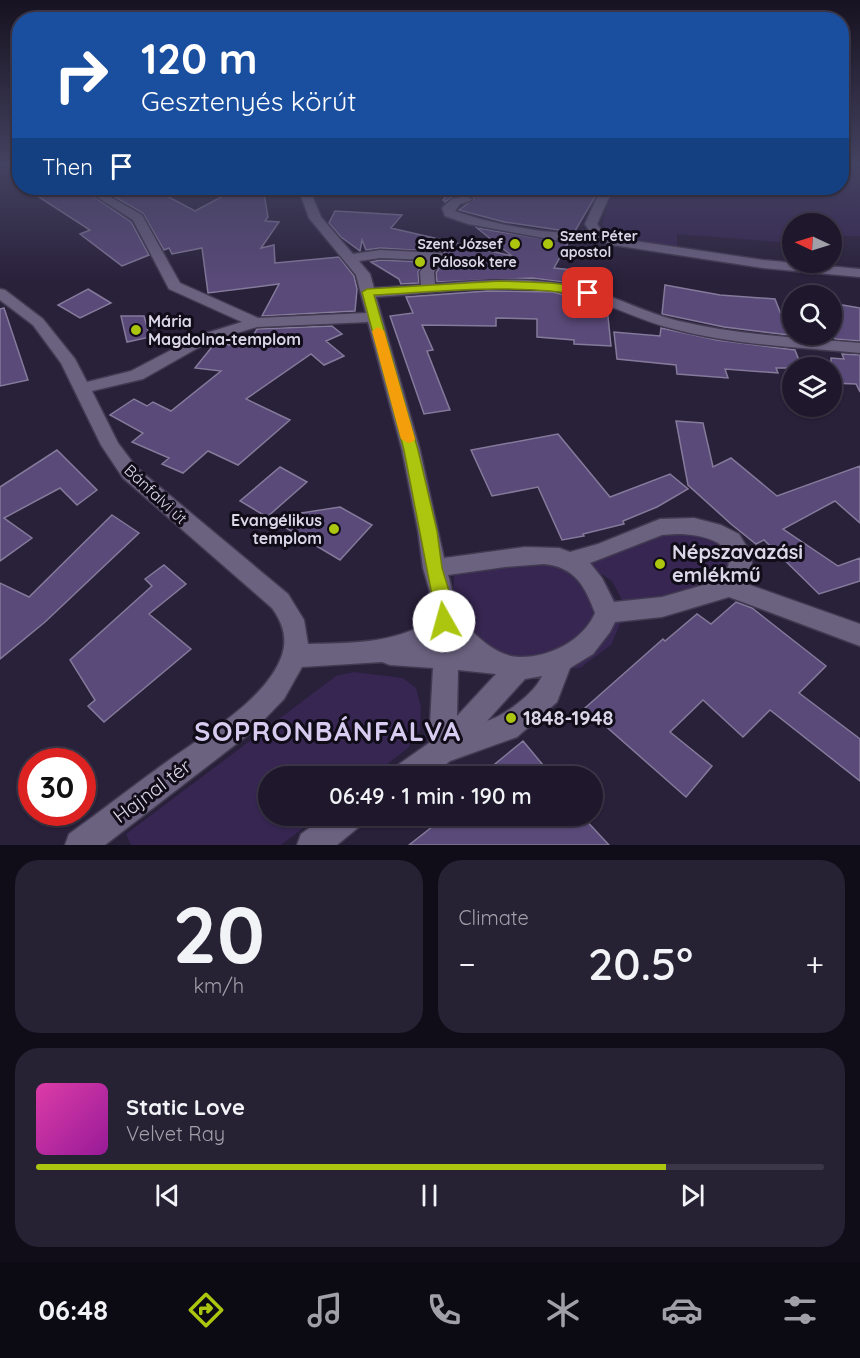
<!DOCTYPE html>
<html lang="en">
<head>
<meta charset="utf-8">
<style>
  :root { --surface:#1f182c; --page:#272134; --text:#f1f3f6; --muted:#a1a0a9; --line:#3c3748; --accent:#acc610 }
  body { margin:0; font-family:Quicksand,sans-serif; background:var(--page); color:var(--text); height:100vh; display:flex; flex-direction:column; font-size:22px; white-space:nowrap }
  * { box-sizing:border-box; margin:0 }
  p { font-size:20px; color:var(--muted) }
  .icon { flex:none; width:33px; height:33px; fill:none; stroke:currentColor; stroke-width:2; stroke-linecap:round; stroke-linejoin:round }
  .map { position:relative; height:845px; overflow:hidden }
  .side { display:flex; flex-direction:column; gap:15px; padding:15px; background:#110d18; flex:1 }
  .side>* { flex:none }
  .guide { position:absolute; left:12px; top:12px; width:837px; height:183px; border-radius:24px; box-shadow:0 2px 4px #0004,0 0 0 2px var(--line); background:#1a4fa0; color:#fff; overflow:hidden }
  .needle { width:39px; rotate:274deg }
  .controls { position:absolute; left:782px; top:213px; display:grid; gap:12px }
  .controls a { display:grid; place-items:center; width:60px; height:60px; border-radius:50%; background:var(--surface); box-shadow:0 2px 4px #0004,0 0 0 2px var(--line); font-size:30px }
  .speed { position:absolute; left:18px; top:748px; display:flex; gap:12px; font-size:30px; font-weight:700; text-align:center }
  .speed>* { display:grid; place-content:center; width:78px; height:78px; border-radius:50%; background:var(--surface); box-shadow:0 2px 4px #0004,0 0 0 2px var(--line); line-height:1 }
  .speed .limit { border:9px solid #d22; background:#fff; color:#111 }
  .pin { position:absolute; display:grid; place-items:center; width:51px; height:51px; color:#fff; margin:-26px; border-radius:12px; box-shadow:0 3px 9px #0006 }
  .me { position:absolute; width:66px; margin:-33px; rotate:353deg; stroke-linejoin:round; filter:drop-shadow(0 0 4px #0008) }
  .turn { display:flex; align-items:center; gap:21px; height:126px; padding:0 30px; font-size:27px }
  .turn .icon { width:78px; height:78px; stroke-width:2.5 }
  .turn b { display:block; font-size:42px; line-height:51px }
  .then { display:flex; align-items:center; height:57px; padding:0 30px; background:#0003; gap:12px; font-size:22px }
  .big { font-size:45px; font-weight:600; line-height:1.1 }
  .side .tile { flex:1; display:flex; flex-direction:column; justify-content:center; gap:9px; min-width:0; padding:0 21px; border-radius:24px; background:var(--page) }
  .side .dial { align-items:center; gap:0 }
  .dial b { font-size:78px; line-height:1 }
  .song { display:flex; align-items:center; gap:18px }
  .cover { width:72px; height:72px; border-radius:9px; background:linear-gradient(135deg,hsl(320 70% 55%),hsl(300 70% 35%)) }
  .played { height:6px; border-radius:3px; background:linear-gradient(90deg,var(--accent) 80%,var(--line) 80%) }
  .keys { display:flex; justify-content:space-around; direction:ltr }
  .heat { display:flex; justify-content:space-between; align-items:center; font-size:33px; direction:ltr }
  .side .tiles { flex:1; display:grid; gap:15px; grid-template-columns:1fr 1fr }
  .tile:last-child { grid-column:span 2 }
  .trip { position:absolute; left:258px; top:766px; width:345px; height:60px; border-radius:30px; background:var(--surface); box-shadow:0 2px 4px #0004,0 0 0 2px var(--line); font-weight:600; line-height:60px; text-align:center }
  .dock { display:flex; height:96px; justify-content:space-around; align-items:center; background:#0c0a12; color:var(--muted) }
  .dock .icon { width:42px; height:42px }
  .dock .selected { color:var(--accent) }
  .dock b { font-size:27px; color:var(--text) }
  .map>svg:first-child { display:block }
</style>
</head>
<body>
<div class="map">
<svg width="860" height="845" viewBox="0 0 860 845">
  <rect width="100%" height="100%" fill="#29203a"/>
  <path fill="#362651" d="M 842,166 L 860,166 L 860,236 L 831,236 L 831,224 L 792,224 L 792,240 L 781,242 L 677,234 L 677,247 C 653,244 618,244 602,224 L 610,193 L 608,188 L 842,188 Z
    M 671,530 L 743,542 L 738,588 L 629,613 L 612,581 L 583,562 L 613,554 Z
    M 526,557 L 579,565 L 606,582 L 624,615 L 611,645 L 580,668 L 529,672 L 475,639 L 453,605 L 454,576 L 475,565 Z
    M 354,672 L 403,678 L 416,688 L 421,707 L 420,730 L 407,749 L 370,777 L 268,777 L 268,816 L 319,816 L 281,845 L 131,845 L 126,834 L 336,676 Z"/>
  <path fill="#5a4a7a" stroke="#847a9a" stroke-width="1.5" d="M 25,188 L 81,188 L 131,222 L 149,255 L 122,266 L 80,234 L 90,230 Z
    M 99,188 L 152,188 L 195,211 L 238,188 L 263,188 L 268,217 L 265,221 L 279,222 L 261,248 L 274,245 L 275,263 L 339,257 L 354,276 L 357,289 L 355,311 L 262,316 L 279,284 L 208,293 L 202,248 L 172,254 L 169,248 L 164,250 L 143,213 Z
    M 454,188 L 570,188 L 596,195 L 575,231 L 559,230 L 504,222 L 459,210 L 474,199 L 466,194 L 452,197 L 445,202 L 443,200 Z
    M 335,211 L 402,215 L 391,228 L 512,256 L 477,228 L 568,243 L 554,268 L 603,273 L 605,293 L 570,283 L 532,278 L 437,282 L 436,273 L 446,257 L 444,252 L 380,248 L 366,250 L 362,240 L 360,251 L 341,237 L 329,223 Z
    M 380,260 L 424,262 L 418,272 L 419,283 L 401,284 L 399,279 L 371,262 Z
    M 665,285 L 720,295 L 775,299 L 789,335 L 724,327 L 662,314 Z
    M 88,289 L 111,303 L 80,318 L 58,305 Z
    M 487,291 L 553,292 L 607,307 L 611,346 L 574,344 L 574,340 L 537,337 L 537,319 L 496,318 L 496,326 L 422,325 L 433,350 L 427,351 L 450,410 L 424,414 L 390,316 L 413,313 L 406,297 Z
    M 831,303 L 860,308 L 860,341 L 835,339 L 831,330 Z
    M 4,308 L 28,380 L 0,386 L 0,309 Z
    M 121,316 L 144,316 L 150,337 L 127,342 Z
    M 332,326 L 342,334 L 326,341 L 344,356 L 324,365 L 311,354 L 246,399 L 290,420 L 238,465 L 208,451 L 183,473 L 162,464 L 169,458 L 132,442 L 143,433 L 110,415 L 134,399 L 147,406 L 153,402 L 171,411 L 221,371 L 195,368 L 215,343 L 246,347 L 257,329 Z
    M 661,328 L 717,340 L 795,350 L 802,368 L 776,368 L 778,373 L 725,369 L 728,378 L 677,374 L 676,365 L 617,359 L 614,332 L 660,336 Z
    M 842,354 L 860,355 L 860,392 L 856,384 L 831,383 L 831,358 L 844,359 Z
    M 676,421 L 703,423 L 713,467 L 731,458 L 777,496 L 860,466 L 860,523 L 835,501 L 783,529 L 838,566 L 860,558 L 860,581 L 819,594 L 764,540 L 756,544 L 731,524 L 688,485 Z
    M 558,434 L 610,497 L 670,474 L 688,489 L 657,507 L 623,521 L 624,524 L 583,534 L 584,536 L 562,540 L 538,487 L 492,496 L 471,450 Z
    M 57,450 L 97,490 L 77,505 L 60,488 L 4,518 L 32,538 L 0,561 L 0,487 Z
    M 280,467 L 307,482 L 267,517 L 240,501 Z
    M 340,507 L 372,525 L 340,560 L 269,518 Z
    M 112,515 L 139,533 L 45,622 L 0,659 L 0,583 L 29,597 Z
    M 164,565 L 186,584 L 149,614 L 191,649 L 104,722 L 88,706 L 95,700 L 70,660 L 152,586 L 145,579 Z
    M 736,602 L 752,608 L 826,666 L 799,693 L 860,739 L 860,781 L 770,710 L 743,737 L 703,700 L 670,732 L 712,766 L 686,797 L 585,708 L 663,639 L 665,641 L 697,614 L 711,624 Z
    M 523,741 L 553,777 L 498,777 L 490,768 Z
    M 446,816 L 582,816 L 609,845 L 409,845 Z"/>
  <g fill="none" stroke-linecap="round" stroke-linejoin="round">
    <defs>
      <path id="minor" d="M 83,188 L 95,188 L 142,215 L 180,283 L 258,318 L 366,313 L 356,275 L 309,218 L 298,188 L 309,188 L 321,217 L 353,254 L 380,250 L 442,253 L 444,256 L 434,272 L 435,284 C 486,280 539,275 589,290 C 620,298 648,314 679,321 C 738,335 800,338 860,343 L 860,353 C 797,347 732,345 670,328 C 631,318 594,295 553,290 C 494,284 435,293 376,297 L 420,450 L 444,558 L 525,547 L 559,548 L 570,552 L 598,544 L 660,519 L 694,518 L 721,525 L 739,534 L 750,552 L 752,564 L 744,583 L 860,624 L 860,646 L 729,597 L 662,617 L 615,622 L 610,632 L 593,654 L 570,668 L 557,702 L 517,737 L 450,761 L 429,777 L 391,777 L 395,767 L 429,743 L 433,668 L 390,665 L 382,662 L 302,667 L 284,699 L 253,731 L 105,845 L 65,845 L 69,834 C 101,811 133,786 165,763 C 202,736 267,700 282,655 C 288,637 282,622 272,608 L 123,478 L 101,445 L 61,363 L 33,325 L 0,300 L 0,289 L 5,290 L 43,319 L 75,359 L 87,382 L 131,371 L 200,335 L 242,322 L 169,289 L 133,220 ZM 380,258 L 428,260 L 420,272 L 421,285 L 374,288 L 370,274 L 359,261 ZM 368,322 L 402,450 L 418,531 L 423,568 L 432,599 L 423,625 C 387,644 348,643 308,644 L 304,620 L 288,594 L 137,468 L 118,443 L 92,391 L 143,379 L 210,341 L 257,327 ZM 676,534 C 704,534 747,544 721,580 L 662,597 L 614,602 L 602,578 L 590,563 L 662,535 ZM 544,564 C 575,567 585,586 595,613 C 583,641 548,658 519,657 C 500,657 480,640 468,627 C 456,614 453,591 448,575 L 505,567 ZM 458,670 L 496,674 L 457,716 ZM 542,676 C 535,693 504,716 487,721 L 525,679 Z
        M 597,188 L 608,188 L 610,195 L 597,224 L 603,233 L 615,238 L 763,260 L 860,269 L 860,277 L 763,268 L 613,245 L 598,240 L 560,241 L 468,224 L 445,216 L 442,208 L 452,199 L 466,196 L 472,199 L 470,201 L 460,204 L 455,211 C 491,224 553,236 591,233 L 585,224 L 598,195 Z
        M 326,816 L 365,816 L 360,826 L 337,845 L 297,845 L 301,834 Z"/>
    </defs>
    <use href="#minor" stroke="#423a51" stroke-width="3"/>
    <use href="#minor" fill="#6b6280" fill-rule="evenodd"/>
  </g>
  <linearGradient id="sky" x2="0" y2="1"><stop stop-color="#171220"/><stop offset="0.58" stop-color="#434260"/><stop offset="1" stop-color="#434260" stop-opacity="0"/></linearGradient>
  <rect width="860" height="284" fill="url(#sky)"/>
  <path fill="#acc610" stroke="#70810a" stroke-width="1.5" d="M 500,281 C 521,282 578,281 593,293 L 588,296 C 517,283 445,291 374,295 L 418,450 L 437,531 L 442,568 L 452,601 L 453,621 L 451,626 L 444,628 L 438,626 L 404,450 L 362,292 L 367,289 Z"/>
  <path fill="#f59e0b" d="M 378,327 L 384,331 L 415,439 L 413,442 L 408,443 L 401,439 L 372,331 Z"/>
  <g fill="#acc610" stroke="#100c18" stroke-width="2">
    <circle cx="515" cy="244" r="6"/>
    <circle cx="548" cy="244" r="6"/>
    <circle cx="420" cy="262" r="6"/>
    <circle cx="136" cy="330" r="6"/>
    <circle cx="334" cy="529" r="6"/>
    <circle cx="660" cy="564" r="6"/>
    <circle cx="511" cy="718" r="6"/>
  </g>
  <g text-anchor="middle" stroke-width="6" stroke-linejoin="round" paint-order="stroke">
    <g font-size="14" font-weight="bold" fill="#dcd7e8" stroke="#100c18" text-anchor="start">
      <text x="560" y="241">Szent Péter<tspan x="560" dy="16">apostol</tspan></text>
      <text x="503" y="249" text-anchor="end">Szent József</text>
      <text x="432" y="267">Pálosok tere</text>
    </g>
    <g font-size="16" font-weight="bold" fill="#dcd7e8" stroke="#100c18" text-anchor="start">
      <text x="148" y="327">Mária<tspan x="148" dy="18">Magdolna-templom</tspan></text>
      <text x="322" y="526" text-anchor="end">Evangélikus<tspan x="322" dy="18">templom</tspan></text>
    </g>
    <g font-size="16" fill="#dcd7e8" stroke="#100c18">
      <text transform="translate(156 494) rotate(43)" y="6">Bánfalvi út</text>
    </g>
    <g font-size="20" font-weight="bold" fill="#dcd7e8" stroke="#100c18" text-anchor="start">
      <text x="672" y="559">Népszavazási<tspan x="672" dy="23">emlékmű</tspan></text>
      <text x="523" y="725">1848-1948</text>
    </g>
    <g font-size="20" fill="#dcd7e8" stroke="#100c18">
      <text transform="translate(152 791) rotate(-37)" y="7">Hajnal tér</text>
    </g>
    <g font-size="27" font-weight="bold" letter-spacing="1.5" fill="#d7ccf0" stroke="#100c18">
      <text x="328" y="741">SOPRONBÁNFALVA</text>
    </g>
  </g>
</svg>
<div class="controls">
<a><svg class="needle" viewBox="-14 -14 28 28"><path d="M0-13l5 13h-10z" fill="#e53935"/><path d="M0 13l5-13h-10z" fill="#a1a0a9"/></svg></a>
<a><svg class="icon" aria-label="search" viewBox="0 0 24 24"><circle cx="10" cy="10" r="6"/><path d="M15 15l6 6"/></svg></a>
<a><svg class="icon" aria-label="layers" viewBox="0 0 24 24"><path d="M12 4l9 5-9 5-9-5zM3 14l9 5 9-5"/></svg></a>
</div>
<div class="speed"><div class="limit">30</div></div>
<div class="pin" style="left:588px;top:293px;background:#d93025"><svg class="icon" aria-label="arrive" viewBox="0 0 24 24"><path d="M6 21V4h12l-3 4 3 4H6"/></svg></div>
<svg class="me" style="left:444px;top:621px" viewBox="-20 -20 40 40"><circle r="19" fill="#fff"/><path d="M0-13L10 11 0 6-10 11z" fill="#acc610"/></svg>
<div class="trip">06:49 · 1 min · 190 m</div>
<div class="guide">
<div class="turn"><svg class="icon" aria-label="right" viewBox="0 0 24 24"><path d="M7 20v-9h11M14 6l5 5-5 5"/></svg><div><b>120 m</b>Gesztenyés körút</div></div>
<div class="then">Then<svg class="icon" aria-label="arrive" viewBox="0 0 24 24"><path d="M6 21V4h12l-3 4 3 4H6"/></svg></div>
</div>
</div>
<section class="side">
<div class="tiles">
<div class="tile dial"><b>20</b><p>km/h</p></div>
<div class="tile"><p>Climate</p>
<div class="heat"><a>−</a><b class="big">20.5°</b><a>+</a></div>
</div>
<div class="tile">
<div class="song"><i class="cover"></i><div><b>Static Love</b><p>Velvet Ray</p></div></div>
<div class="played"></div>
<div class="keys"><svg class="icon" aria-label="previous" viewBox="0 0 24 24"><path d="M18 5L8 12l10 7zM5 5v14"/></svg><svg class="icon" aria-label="pause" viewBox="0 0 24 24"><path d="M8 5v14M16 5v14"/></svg><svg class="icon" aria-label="next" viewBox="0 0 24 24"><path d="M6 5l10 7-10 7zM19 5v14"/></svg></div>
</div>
</div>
</section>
<nav class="dock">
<b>06:48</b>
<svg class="icon selected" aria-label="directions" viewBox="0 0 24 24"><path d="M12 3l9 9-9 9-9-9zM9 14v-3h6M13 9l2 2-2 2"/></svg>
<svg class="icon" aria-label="music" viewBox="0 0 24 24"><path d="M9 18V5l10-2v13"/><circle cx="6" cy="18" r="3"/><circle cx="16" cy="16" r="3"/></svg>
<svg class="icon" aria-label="phone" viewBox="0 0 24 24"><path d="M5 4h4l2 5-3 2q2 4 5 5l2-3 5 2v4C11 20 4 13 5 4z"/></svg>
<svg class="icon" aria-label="climate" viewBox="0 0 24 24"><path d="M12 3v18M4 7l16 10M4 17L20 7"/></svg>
<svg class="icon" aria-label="car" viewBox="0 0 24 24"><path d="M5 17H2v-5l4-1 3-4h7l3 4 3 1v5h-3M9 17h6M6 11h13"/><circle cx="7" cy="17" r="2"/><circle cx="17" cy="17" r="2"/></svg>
<svg class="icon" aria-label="filters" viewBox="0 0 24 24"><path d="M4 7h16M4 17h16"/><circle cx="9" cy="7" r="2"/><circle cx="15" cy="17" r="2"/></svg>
</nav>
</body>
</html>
